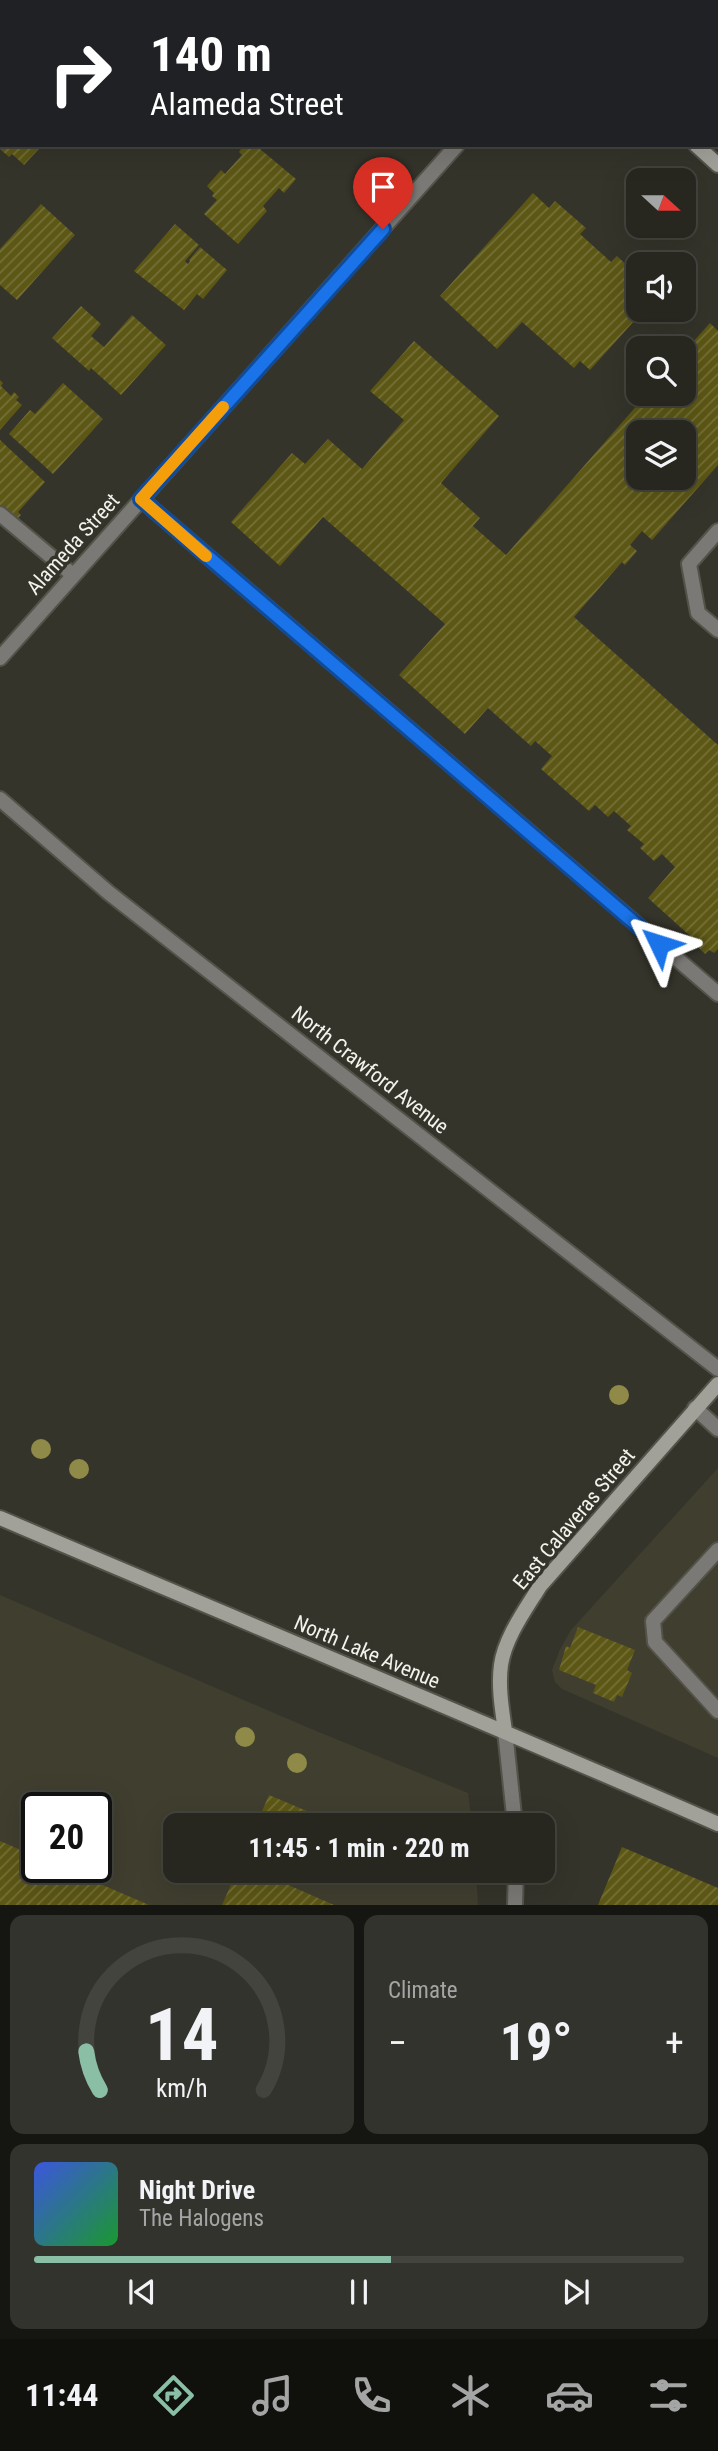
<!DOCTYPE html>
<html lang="en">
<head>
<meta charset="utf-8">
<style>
  :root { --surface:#272720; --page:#33332d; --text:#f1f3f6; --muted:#a4a5a5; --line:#43443e; --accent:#8abfa5 }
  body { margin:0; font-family:"Roboto Condensed",sans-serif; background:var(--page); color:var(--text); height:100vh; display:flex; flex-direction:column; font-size:26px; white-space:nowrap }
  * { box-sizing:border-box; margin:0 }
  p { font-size:23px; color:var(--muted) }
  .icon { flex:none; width:38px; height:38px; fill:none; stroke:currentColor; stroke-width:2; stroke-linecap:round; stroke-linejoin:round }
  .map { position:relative; height:1905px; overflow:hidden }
  .panel { display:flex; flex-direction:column; gap:10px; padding:10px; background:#151512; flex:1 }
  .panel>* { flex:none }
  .guide { position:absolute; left:0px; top:0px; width:719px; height:147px; box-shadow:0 7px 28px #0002,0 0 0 2px var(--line); background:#202124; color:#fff; overflow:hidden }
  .needle { width:46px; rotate:111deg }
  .buttons { position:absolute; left:626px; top:168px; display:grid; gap:14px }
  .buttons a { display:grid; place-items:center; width:70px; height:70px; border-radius:14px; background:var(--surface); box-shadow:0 7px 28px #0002,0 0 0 2px var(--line); font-size:35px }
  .speed { position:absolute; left:21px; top:1792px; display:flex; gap:14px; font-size:35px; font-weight:700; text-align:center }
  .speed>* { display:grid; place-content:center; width:91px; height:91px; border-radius:50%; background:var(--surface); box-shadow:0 7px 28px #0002,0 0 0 2px var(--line); line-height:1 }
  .speed .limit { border:4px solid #111; border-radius:10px; background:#fff; color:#111 }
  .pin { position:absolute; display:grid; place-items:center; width:60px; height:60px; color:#fff; margin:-72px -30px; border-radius:50% 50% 50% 0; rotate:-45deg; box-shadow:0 0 7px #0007 }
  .pin .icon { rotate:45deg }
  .me { position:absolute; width:77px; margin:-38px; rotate:311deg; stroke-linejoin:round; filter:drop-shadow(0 0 5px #0008) }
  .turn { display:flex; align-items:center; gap:24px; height:147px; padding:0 35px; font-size:32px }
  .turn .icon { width:91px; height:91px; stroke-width:2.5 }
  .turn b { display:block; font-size:49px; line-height:60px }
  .big { font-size:52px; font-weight:700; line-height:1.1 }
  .panel .tile { flex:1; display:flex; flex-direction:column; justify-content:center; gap:10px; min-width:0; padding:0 24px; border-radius:14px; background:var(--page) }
  .panel .dial { align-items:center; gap:0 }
  .dial svg { height:182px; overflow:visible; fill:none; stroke:var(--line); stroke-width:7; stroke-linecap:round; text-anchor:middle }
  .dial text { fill:var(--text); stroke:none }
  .song { display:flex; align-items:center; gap:21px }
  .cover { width:84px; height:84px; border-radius:10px; background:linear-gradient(135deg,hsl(230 70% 55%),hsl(130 70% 35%)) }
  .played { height:7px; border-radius:4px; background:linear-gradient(90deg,var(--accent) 55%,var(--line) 55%) }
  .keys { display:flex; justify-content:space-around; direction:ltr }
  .heat { display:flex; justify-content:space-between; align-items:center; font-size:38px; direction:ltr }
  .panel .tiles { flex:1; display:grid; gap:10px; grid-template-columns:1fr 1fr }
  .tile:last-child { grid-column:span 2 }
  .trip { position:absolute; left:163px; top:1813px; width:392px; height:70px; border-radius:14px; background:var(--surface); box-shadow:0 7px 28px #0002,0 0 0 2px var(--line); font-weight:700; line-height:70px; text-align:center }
  .tab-bar { display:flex; height:112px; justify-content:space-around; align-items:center; background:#10100d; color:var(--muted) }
  .tab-bar .icon { width:49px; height:49px }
  .tab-bar .current { color:var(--accent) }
  .tab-bar b { font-size:32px; color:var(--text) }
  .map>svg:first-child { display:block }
</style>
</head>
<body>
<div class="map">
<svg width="718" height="1905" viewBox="0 0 718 1905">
  <defs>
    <pattern id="building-hatch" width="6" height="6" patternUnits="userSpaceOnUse" patternTransform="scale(1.75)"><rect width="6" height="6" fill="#5c5715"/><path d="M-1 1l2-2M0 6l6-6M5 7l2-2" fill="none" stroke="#747037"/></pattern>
  </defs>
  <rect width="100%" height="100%" fill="#34342b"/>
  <path fill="#3f3e2f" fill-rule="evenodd" d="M 718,1468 L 718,1758 L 562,1689 L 555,1682 L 552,1670 L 560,1649 L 571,1630 Z
    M 0,1595 L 309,1728 L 468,1793 L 472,1825 L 175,1825 L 175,1871 L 476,1871 L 478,1905 L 0,1905 ZM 37,1808 L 96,1808 L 96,1867 L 37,1867 Z"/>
  <path fill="url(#building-hatch)" fill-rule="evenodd" d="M 0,145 L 34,145 L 39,149 L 24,165 L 12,154 L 9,157 L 0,149 Z
    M 244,145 L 263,145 L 260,149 L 296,179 L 284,193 L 279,188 L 263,206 L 267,211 L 238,244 L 204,214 L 217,200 L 212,196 L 214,193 L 207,186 L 221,170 L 225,174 L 242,155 L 239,152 Z
    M 533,193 L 549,208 L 555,201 L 586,228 L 580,234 L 611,262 L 617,256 L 637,275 L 629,283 L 639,292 L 639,310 L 644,310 L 590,370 L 580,361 L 574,368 L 522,322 L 497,349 L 440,296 Z
    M 41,204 L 75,235 L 17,300 L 0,285 L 0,249 Z
    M 175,224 L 199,245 L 185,261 L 188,264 L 190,261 L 189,260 L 200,247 L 227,270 L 203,299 L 197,294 L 184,310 L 134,271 Z
    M 81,306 L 101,324 L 91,336 L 104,347 L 132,315 L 166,345 L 121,395 L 91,368 L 89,371 L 52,338 Z
    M 710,323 L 718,331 L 718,465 L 652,540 L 642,531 L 630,545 L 637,551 L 625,565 L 622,562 L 574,617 L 718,745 L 718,949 L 714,953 L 709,950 L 705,954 L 697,946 L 699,944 L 648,898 L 675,867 L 662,854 L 654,861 L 640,848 L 644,844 L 627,830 L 631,826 L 614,811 L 608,817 L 595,805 L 589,811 L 541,769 L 552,756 L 535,741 L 531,746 L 488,708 L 465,734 L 399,675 L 445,624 L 323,517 L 280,566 L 231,522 L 292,453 L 305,464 L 328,439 L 362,469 L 404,420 L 370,391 L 414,341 L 499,416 L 441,483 L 480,518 L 473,526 L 506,555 L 647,394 L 684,394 L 684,352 ZM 639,432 L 684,432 L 684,478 L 639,478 Z
    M 0,380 L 3,383 L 1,386 L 11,396 L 14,392 L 19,397 L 16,400 L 22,405 L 0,430 Z
    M 63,383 L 103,419 L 53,474 L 9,434 L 30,410 L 35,414 Z
    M 0,440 L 45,482 L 18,512 L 21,515 L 17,519 L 14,516 L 12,519 L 0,509 Z
    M 578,1627 L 635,1650 L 627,1670 L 632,1673 L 622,1697 L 617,1695 L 614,1702 L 593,1693 L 596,1685 L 559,1670 L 566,1646 L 570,1648 Z
    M 269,1795 L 307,1811 L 300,1825 L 256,1825 Z
    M 0,1841 L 37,1857 L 37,1867 L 61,1867 L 149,1905 L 0,1905 Z
    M 622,1847 L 718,1888 L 718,1905 L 598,1905 Z
    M 237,1871 L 281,1871 L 277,1880 L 334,1905 L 222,1905 Z"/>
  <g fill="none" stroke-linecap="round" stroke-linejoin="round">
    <defs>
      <path id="lane" d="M 141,499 L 718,994
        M 0,514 L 73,575
        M 718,531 L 689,564 L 698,613 L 718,630
        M 695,1408 L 718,1429
        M 718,1550 L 653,1621 L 655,1642 L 718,1711"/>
      <path id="street" d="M 585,2 L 587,0
        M 0,658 L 457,145
        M 0,799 L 109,893 L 718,1369
        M 505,1731 L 515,1825
        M 515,1905 L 516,1871"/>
      <path id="secondary" d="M 538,0 L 540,2
        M 696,145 L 718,165
        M 0,1518 C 239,1620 480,1720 718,1824
        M 505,1731 C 502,1710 498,1686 501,1665 C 505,1637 526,1609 540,1586 L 718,1384"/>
    </defs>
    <use href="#lane" stroke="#53534a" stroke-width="18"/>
    <use href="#street" stroke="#53534a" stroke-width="18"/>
    <use href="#secondary" stroke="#53534a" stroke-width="18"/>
    <use href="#lane" stroke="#7a7975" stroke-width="14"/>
    <use href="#street" stroke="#7a7975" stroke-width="14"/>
    <use href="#secondary" stroke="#a1a19a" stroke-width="14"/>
  </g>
  <g fill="#8f8a48">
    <circle cx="619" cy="1395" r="10"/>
    <circle cx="41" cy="1449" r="10"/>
    <circle cx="79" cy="1469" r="10"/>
    <circle cx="245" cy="1737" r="10"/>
    <circle cx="297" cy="1763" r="10"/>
  </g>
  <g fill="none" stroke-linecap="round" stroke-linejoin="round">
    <defs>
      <path id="route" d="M 383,229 L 141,499 L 659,944"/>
    </defs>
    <use href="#route" stroke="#114b97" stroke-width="18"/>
    <use href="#route" stroke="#1a73e8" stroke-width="12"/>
    <path stroke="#f59e0b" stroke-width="12" d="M 206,556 L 141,499 L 223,407"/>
  </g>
  <g text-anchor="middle" stroke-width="7" stroke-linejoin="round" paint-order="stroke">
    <g font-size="21" fill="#f3f3ed" stroke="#34342b">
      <text transform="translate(73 544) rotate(-48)" y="7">Alameda Street</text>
      <text transform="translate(370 1070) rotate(38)" y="7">North Crawford Avenue</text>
      <text transform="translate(574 1519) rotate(-50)" y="7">East Calaveras Street</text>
      <text transform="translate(367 1652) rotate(23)" y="7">North Lake Avenue</text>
    </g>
  </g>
</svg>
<div class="buttons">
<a><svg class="needle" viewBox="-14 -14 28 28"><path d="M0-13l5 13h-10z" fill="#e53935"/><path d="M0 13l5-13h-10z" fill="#a4a5a5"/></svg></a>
<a><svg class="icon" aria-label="sound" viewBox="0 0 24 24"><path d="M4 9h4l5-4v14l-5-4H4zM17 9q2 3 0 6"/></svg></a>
<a><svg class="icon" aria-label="search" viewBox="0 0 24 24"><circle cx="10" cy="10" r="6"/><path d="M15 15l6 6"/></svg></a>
<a><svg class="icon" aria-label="layers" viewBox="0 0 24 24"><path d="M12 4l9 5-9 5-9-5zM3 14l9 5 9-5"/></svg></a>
</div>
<div class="speed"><div class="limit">20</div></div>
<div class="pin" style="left:383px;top:229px;background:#d93025"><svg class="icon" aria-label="arrive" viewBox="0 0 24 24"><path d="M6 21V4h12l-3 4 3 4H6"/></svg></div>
<svg class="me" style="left:659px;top:944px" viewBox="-20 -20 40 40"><path d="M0-17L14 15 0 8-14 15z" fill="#1a73e8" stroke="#fff" stroke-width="4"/></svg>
<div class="trip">11:45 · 1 min · 220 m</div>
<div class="guide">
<div class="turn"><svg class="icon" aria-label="right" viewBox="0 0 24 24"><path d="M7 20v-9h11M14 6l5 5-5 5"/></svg><div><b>140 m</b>Alameda Street</div></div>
</div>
</div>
<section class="panel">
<div class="tiles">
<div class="tile dial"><svg viewBox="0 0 100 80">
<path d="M14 69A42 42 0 1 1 86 69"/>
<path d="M14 69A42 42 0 0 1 8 52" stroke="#8abfa5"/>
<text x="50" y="56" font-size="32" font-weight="700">14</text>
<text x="50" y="72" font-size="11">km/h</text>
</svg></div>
<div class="tile"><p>Climate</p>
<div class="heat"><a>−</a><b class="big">19°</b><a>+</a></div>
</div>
<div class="tile">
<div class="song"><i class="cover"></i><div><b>Night Drive</b><p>The Halogens</p></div></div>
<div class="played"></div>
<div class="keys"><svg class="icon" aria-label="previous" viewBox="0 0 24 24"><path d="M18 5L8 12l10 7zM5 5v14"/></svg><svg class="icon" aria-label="pause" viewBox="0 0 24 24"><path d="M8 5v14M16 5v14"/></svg><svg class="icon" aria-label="next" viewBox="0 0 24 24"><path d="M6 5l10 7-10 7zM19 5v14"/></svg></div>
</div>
</div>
</section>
<nav class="tab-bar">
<b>11:44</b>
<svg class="icon current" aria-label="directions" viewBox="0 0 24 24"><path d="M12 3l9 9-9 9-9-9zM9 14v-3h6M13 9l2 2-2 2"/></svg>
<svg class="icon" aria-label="music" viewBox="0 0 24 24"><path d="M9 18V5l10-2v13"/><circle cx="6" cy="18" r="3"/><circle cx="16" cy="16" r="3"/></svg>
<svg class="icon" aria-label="phone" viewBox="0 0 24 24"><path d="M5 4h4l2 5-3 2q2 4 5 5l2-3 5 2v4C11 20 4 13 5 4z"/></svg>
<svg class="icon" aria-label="climate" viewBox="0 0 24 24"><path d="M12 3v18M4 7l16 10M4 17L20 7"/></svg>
<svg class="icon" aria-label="car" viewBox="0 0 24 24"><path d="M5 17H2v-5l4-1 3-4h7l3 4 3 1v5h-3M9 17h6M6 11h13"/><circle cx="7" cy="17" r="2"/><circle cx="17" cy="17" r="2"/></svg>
<svg class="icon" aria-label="filters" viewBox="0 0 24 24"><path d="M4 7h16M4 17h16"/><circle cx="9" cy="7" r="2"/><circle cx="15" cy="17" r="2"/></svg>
</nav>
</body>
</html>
